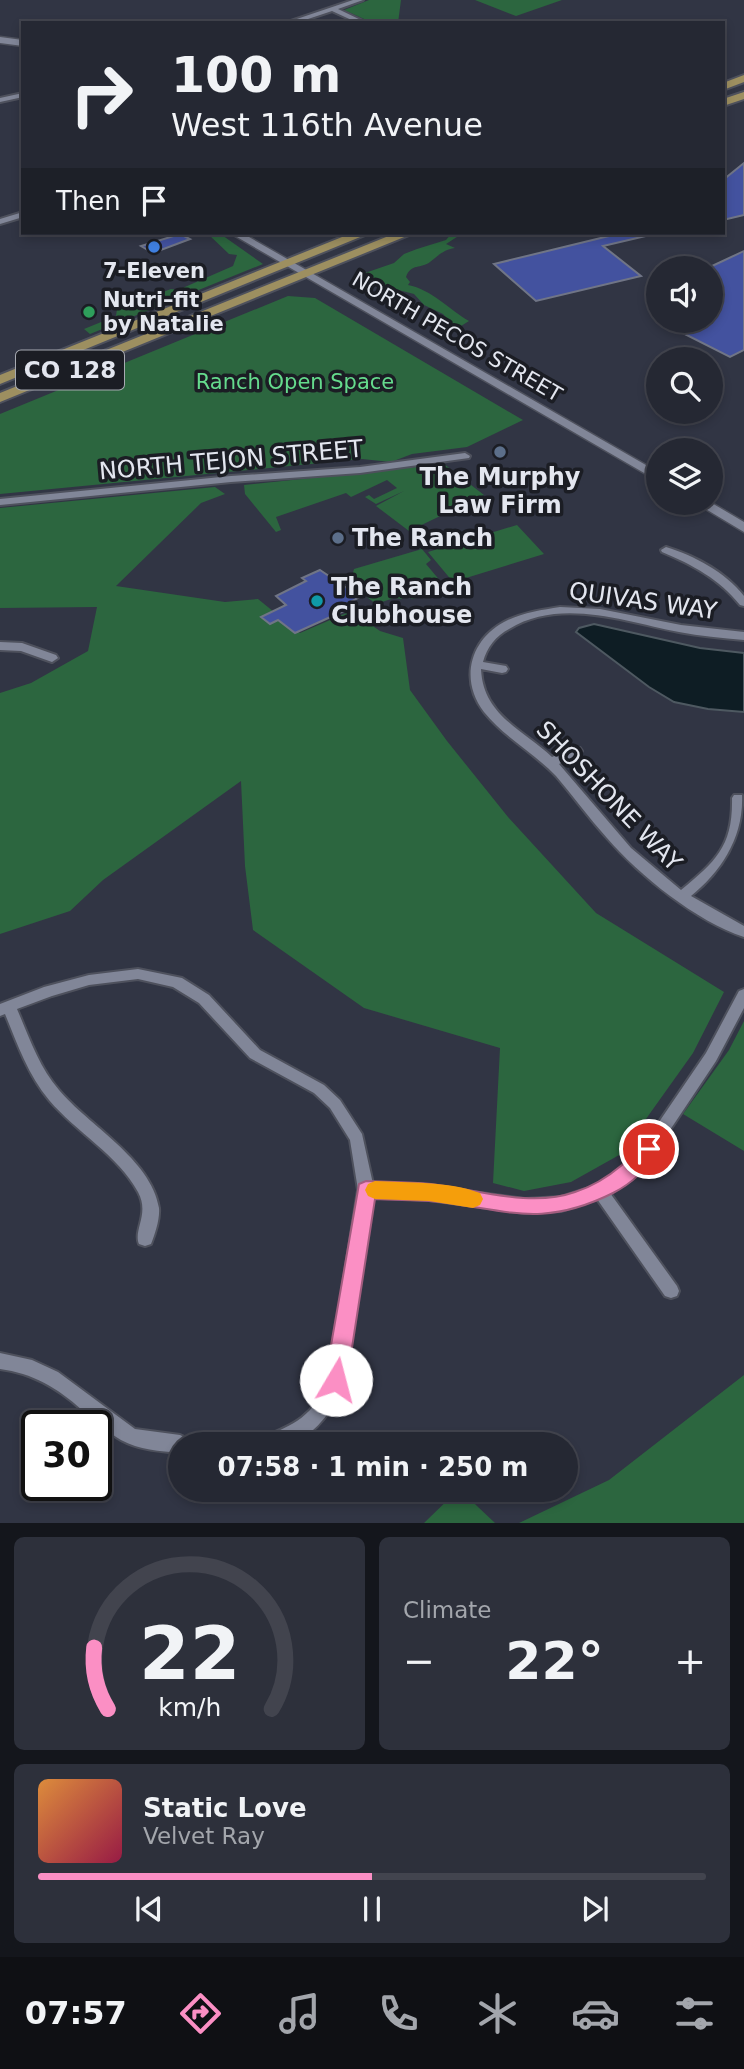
<!DOCTYPE html>
<html lang="en">
<head>
<meta charset="utf-8">
<style>
  :root { --surface:#252833; --page:#2d303b; --text:#f1f3f6; --muted:#a3a6ac; --line:#42444e; --accent:#fb8fc4 }
  body { margin:0; font-family:"DejaVu Sans",sans-serif; background:var(--page); color:var(--text); height:100vh; display:flex; flex-direction:column; font-size:26px; white-space:nowrap }
  * { box-sizing:border-box; margin:0 }
  p { font-size:23px; color:var(--muted) }
  .icon { flex:none; width:38px; height:38px; fill:none; stroke:currentColor; stroke-width:2; stroke-linecap:round; stroke-linejoin:round }
  .map { position:relative; height:1523px; overflow:hidden }
  .sheet { display:flex; flex-direction:column; gap:14px; padding:14px; background:#14161c; flex:1 }
  .sheet>* { flex:none }
  .guide { position:absolute; left:21px; top:21px; width:704px; height:214px; border-radius:0px; box-shadow:0 4px 10px #0003,0 0 0 2px var(--line); background:#252833; color:var(--text); overflow:hidden }
  .buttons { position:absolute; left:646px; top:256px; display:grid; gap:14px }
  .buttons a { display:grid; place-items:center; width:77px; height:77px; border-radius:50%; background:var(--surface); box-shadow:0 4px 10px #0003,0 0 0 2px var(--line); font-size:35px }
  .speed { position:absolute; left:21px; top:1410px; display:flex; gap:14px; font-size:35px; font-weight:700; text-align:center }
  .speed>* { display:grid; place-content:center; width:91px; height:91px; border-radius:50%; background:var(--surface); box-shadow:0 4px 10px #0003,0 0 0 2px var(--line); line-height:1 }
  .speed .limit { border:4px solid #111; border-radius:10px; background:#fff; color:#111 }
  .pin { position:absolute; display:grid; place-items:center; width:60px; height:60px; color:#fff; margin:-30px; border:4px solid #fff; border-radius:50%; box-shadow:0 2px 7px #0007 }
  .me { position:absolute; width:77px; margin:-38px; rotate:8deg; stroke-linejoin:round; filter:drop-shadow(0 0 5px #0008) }
  .turn { display:flex; align-items:center; gap:24px; height:147px; padding:0 35px; font-size:32px }
  .turn .icon { width:91px; height:91px; stroke-width:2.5 }
  .turn b { display:block; font-size:49px; line-height:60px }
  .then { display:flex; align-items:center; height:66px; padding:0 35px; background:#0003; gap:14px; font-size:26px }
  .big { font-size:52px; font-weight:800; line-height:1.1 }
  .sheet .card { flex:1; display:flex; flex-direction:column; justify-content:center; gap:10px; min-width:0; padding:0 24px; border-radius:10px; background:var(--page) }
  .sheet .dial { align-items:center; gap:0 }
  .dial svg { height:182px; overflow:visible; fill:none; stroke:var(--line); stroke-width:7; stroke-linecap:round; text-anchor:middle }
  .dial text { fill:var(--text); stroke:none }
  .song { display:flex; align-items:center; gap:21px }
  .cover { width:84px; height:84px; border-radius:10px; background:linear-gradient(135deg,hsl(30 70% 55%),hsl(340 70% 35%)) }
  .played { height:7px; border-radius:4px; background:linear-gradient(90deg,var(--accent) 50%,var(--line) 50%) }
  .keys { display:flex; justify-content:space-around; direction:ltr }
  .heat { display:flex; justify-content:space-between; align-items:center; font-size:38px; direction:ltr }
  .sheet .tiles { flex:1; display:grid; gap:14px; grid-template-columns:1fr 1fr }
  .card:last-child { grid-column:span 2 }
  .trip { position:absolute; left:168px; top:1432px; width:410px; height:70px; border-radius:35px; background:var(--surface); box-shadow:0 4px 10px #0003,0 0 0 2px var(--line); font-weight:800; line-height:70px; text-align:center }
  .tabs { display:flex; height:112px; justify-content:space-around; align-items:center; background:#0f1014; color:var(--muted) }
  .tabs .icon { width:49px; height:49px }
  .tabs .selected { color:var(--accent) }
  .tabs b { font-size:32px; color:var(--text) }
  .map>svg:first-child { display:block }
</style>
</head>
<body>
<div class="map">
<svg width="744" height="1523" viewBox="0 0 744 1523">
  <rect width="100%" height="100%" fill="#313544"/>
  <path fill="#2c663f" d="M 369,0 L 401,0 L 398,23 L 373,23 L 344,10 Z
    M 475,0 L 562,0 L 516,16 Z
    M 207,233 L 219,233 L 263,264 L 90,334 L 84,329 L 116,316 L 117,309 L 171,289 L 178,290 L 233,266 L 237,255 L 229,254 Z
    M 452,233 L 463,233 L 446,244 L 455,248 C 443,250 439,255 430,262 C 421,269 411,263 406,277 L 410,282 L 408,285 C 431,289 451,311 469,321 L 461,326 L 453,325 L 443,314 L 424,305 L 414,294 L 383,286 L 365,273 L 394,263 L 404,254 L 417,249 L 446,240 Z
    M 288,296 L 315,298 L 523,420 L 467,447 L 412,454 L 391,462 L 362,459 L 0,494 L 0,414 Z
    M 444,464 L 484,495 L 409,531 L 376,506 L 404,491 L 376,504 L 365,497 L 369,495 L 374,499 L 397,488 L 387,480 L 351,497 L 346,493 L 276,517 L 281,530 L 276,532 L 245,494 L 244,485 Z
    M 215,487 L 225,494 L 201,503 L 116,586 L 225,602 L 258,599 L 300,633 L 351,611 L 380,631 L 403,638 L 410,690 L 447,741 L 508,817 L 596,913 L 724,992 L 693,1053 L 621,1154 L 571,1182 L 524,1191 L 493,1183 L 500,1048 L 364,1008 L 253,930 L 245,866 L 241,781 L 103,880 L 70,911 L 0,934 L 0,693 L 31,683 L 88,651 L 97,607 L 0,608 L 0,508 Z
    M 517,525 L 544,554 L 453,582 L 428,552 Z
    M 422,549 L 431,560 L 426,564 L 447,589 L 412,599 L 405,592 L 402,599 L 394,598 L 376,604 L 350,584 L 354,569 Z
    M 744,1021 L 744,1151 L 683,1114 L 729,1050 Z
    M 744,1375 L 744,1523 L 519,1523 L 609,1480 Z
    M 459,1489 L 495,1523 L 424,1523 Z"/>
  <path fill="#0e1d24" stroke="#4e5961" stroke-width="2" d="M 594,624 L 700,648 L 744,653 L 744,712 L 708,709 L 674,702 L 649,687 L 576,632 L 579,628 Z"/>
  <path fill="#43529f" stroke="#707586" stroke-width="2" d="M 744,163 L 744,215 L 723,220 L 723,180 Z
    M 605,233 L 646,233 L 646,236 L 603,246 L 641,276 L 536,301 L 494,264 L 609,236 Z
    M 180,234 L 190,239 L 153,253 L 141,246 Z
    M 744,251 L 744,350 L 730,357 L 657,320 L 710,320 L 710,267 Z
    M 320,570 L 360,597 L 341,607 L 346,610 L 295,633 L 278,620 L 270,624 L 261,617 L 286,605 L 276,596 L 306,581 L 302,578 Z"/>
  <g fill="none" stroke-linecap="round" stroke-linejoin="round">
    <defs>
      <path id="minor" d="M 353,0 L 363,0 L 338,9 L 367,23 L 358,23 L 332,11 L 296,23 L 285,23 Z
        M 23,93 L 23,97 L 0,102 L 0,98 Z
        M 23,212 L 23,217 L 0,224 L 0,219 Z
        M 465,453 L 470,456 L 469,458 L 360,473 L 231,482 L 0,505 L 0,499 L 231,476 L 360,467 Z
        M 666,547 C 695,556 725,572 744,596 L 744,606 L 740,605 C 719,579 693,565 662,552 L 661,550 Z
        M 560,607 L 600,609 L 681,625 L 744,632 L 744,640 C 722,638 700,636 679,632 C 626,622 561,597 509,629 C 496,636 487,647 483,662 L 506,666 L 508,669 L 506,672 L 502,673 L 481,669 C 483,715 522,729 552,757 L 572,748 L 580,748 L 582,751 L 580,754 L 559,764 L 631,848 L 681,890 C 716,861 733,846 732,798 L 734,795 L 742,795 C 744,837 721,872 691,896 L 744,926 L 744,937 C 696,921 640,876 607,838 C 589,818 573,796 556,776 C 534,753 504,737 484,712 C 460,681 469,641 504,622 C 521,613 541,610 560,607 Z
        M 0,642 L 22,643 L 56,655 L 58,658 L 52,662 L 21,651 L 0,650 Z
        M 138,969 L 182,978 L 209,995 L 260,1050 L 324,1085 L 340,1100 L 362,1134 L 373,1184 L 429,1186 L 525,1199 L 561,1197 L 595,1186 L 624,1167 L 644,1144 L 706,1053 L 739,991 L 744,989 L 744,1008 L 716,1061 L 654,1154 L 634,1177 L 610,1193 L 677,1286 L 679,1291 L 677,1296 L 671,1298 L 665,1296 L 597,1199 L 561,1211 L 525,1213 L 429,1200 L 373,1197 L 344,1380 C 335,1408 319,1431 292,1444 L 258,1444 L 261,1438 C 294,1425 314,1416 328,1380 L 358,1190 L 350,1140 L 330,1108 L 314,1093 L 250,1058 L 199,1003 L 173,987 L 138,979 L 89,985 L 52,996 L 17,1009 C 29,1037 39,1067 59,1090 C 88,1125 151,1159 159,1208 C 160,1219 155,1234 151,1244 L 145,1246 L 139,1244 C 133,1230 150,1214 138,1192 C 118,1155 76,1132 49,1100 C 28,1075 17,1043 5,1014 L 0,1016 L 0,1004 L 44,987 L 89,975 Z
        M 0,1353 L 32,1360 L 58,1372 L 135,1429 L 180,1435 L 186,1438 L 189,1444 L 180,1444 L 180,1453 C 160,1451 139,1450 121,1440 C 107,1432 95,1420 82,1410 C 58,1388 32,1373 0,1369 Z"/>
      <path id="tertiary" d="M 0,37 L 23,40 L 23,46 L 0,43 Z
        M 230,233 L 242,233 L 658,472 L 658,481 Z
        M 694,502 L 710,502 L 744,522 L 744,532 Z"/>
      <path id="primary" d="M 744,75 L 744,82 L 723,90 L 723,83 Z
        M 744,92 L 744,99 L 723,106 L 723,99 Z
        M 352,233 L 370,233 L 0,384 L 0,375 Z
        M 396,233 L 414,233 L 0,402 L 0,393 Z"/>
    </defs>
    <use href="#minor" stroke="#4e515d" stroke-width="4"/>
    <use href="#tertiary" stroke="#4e515d" stroke-width="3"/>
    <use href="#primary" stroke="#4e515d" stroke-width="4"/>
    <use href="#minor" fill="#818698" fill-rule="evenodd"/>
    <use href="#tertiary" fill="#818698" fill-rule="evenodd"/>
    <use href="#primary" fill="#9d8f60" fill-rule="evenodd"/>
  </g>
  <path fill="#fb8fc4" stroke="#a35d7f" stroke-width="2" d="M 649,1140 L 656,1143 L 659,1149 C 650,1167 631,1184 613,1193 C 539,1230 504,1208 429,1201 C 411,1200 393,1200 375,1199 L 347,1380 L 344,1387 L 336,1390 L 329,1387 L 325,1380 L 359,1184 L 366,1181 C 388,1182 409,1182 431,1184 C 476,1189 530,1208 575,1192 C 591,1187 609,1176 622,1165 C 631,1157 637,1145 649,1140 Z"/>
  <path fill="#f59e0b" d="M 375,1181 C 409,1183 448,1181 480,1193 L 483,1199 L 480,1205 L 473,1208 L 429,1201 L 375,1199 L 368,1196 L 365,1190 L 368,1184 Z"/>
  <circle fill="#3f7fe0" stroke="#1b1d24" stroke-width="2.5" cx="154" cy="247" r="7"/>
  <circle fill="#2e9e5b" stroke="#1b1d24" stroke-width="2.5" cx="89" cy="312" r="7"/>
  <g fill="#5c6f8a" stroke="#1b1d24" stroke-width="2.5">
    <circle cx="500" cy="452" r="7"/>
    <circle cx="338" cy="538" r="7"/>
  </g>
  <circle fill="#0f9aa8" stroke="#1b1d24" stroke-width="2.5" cx="317" cy="601" r="7"/>
  <g text-anchor="middle" stroke-width="7" stroke-linejoin="round" paint-order="stroke">
    <g font-size="21" font-weight="bold" fill="#e3e6ef" stroke="#1b1d24">
      <text x="154" y="278">7-Eleven</text>
      <text x="103" y="307" text-anchor="start">Nutri–fit<tspan x="103" dy="24">by Natalie</tspan></text>
    </g>
    <g font-size="21" fill="#e3e6ef" stroke="#1b1d24">
      <text transform="translate(457 337) rotate(30)" y="7">NORTH PECOS STREET</text>
    </g>
    <g font-size="21" fill="#65db8d" stroke="#1b1d24">
      <text x="295" y="389">Ranch Open Space</text>
    </g>
    <rect fill="#1b1d24" stroke="#a7aab2" stroke-width="2" x="16" y="350.5" width="108" height="39" rx="5"/>
    <g font-size="23" font-weight="bold" fill="#e3e6ef">
      <text x="70" y="378">CO 128</text>
    </g>
    <g font-size="24" fill="#e3e6ef" stroke="#1b1d24">
      <text transform="translate(231 460) rotate(-5)" y="8">NORTH TEJON STREET</text>
      <text transform="translate(643 601) rotate(8)" y="8">QUIVAS WAY</text>
      <text transform="translate(609 796) rotate(46)" y="8">SHOSHONE WAY</text>
    </g>
    <g font-size="24" font-weight="bold" fill="#e3e6ef" stroke="#1b1d24" text-anchor="start">
      <text x="500" y="485" text-anchor="middle">The Murphy<tspan x="500" dy="28">Law Firm</tspan></text>
      <text x="352" y="546">The Ranch</text>
      <text x="331" y="595">The Ranch<tspan x="331" dy="28">Clubhouse</tspan></text>
    </g>
  </g>
</svg>
<div class="buttons">
<a><svg class="icon" aria-label="sound" viewBox="0 0 24 24"><path d="M4 9h4l5-4v14l-5-4H4zM17 9q2 3 0 6"/></svg></a>
<a><svg class="icon" aria-label="search" viewBox="0 0 24 24"><circle cx="10" cy="10" r="6"/><path d="M15 15l6 6"/></svg></a>
<a><svg class="icon" aria-label="layers" viewBox="0 0 24 24"><path d="M12 4l9 5-9 5-9-5zM3 14l9 5 9-5"/></svg></a>
</div>
<div class="speed"><div class="limit">30</div></div>
<div class="pin" style="left:649px;top:1149px;background:#d93025"><svg class="icon" aria-label="arrive" viewBox="0 0 24 24"><path d="M6 21V4h12l-3 4 3 4H6"/></svg></div>
<svg class="me" style="left:336px;top:1380px" viewBox="-20 -20 40 40"><circle r="19" fill="#fff"/><path d="M0-13L10 11 0 6-10 11z" fill="#fb8fc4"/></svg>
<div class="trip">07:58 · 1 min · 250 m</div>
<div class="guide">
<div class="turn"><svg class="icon" aria-label="right" viewBox="0 0 24 24"><path d="M7 20v-9h11M14 6l5 5-5 5"/></svg><div><b>100 m</b>West 116th Avenue</div></div>
<div class="then">Then<svg class="icon" aria-label="arrive" viewBox="0 0 24 24"><path d="M6 21V4h12l-3 4 3 4H6"/></svg></div>
</div>
</div>
<section class="sheet">
<div class="tiles">
<div class="card dial"><svg viewBox="0 0 100 80">
<path d="M14 69A42 42 0 1 1 86 69"/>
<path d="M14 69A42 42 0 0 1 8 42" stroke="#fb8fc4"/>
<text x="50" y="56" font-size="32" font-weight="700">22</text>
<text x="50" y="72" font-size="11">km/h</text>
</svg></div>
<div class="card"><p>Climate</p>
<div class="heat"><a>−</a><b class="big">22°</b><a>+</a></div>
</div>
<div class="card">
<div class="song"><i class="cover"></i><div><b>Static Love</b><p>Velvet Ray</p></div></div>
<div class="played"></div>
<div class="keys"><svg class="icon" aria-label="previous" viewBox="0 0 24 24"><path d="M18 5L8 12l10 7zM5 5v14"/></svg><svg class="icon" aria-label="pause" viewBox="0 0 24 24"><path d="M8 5v14M16 5v14"/></svg><svg class="icon" aria-label="next" viewBox="0 0 24 24"><path d="M6 5l10 7-10 7zM19 5v14"/></svg></div>
</div>
</div>
</section>
<nav class="tabs">
<b>07:57</b>
<svg class="icon selected" aria-label="directions" viewBox="0 0 24 24"><path d="M12 3l9 9-9 9-9-9zM9 14v-3h6M13 9l2 2-2 2"/></svg>
<svg class="icon" aria-label="music" viewBox="0 0 24 24"><path d="M9 18V5l10-2v13"/><circle cx="6" cy="18" r="3"/><circle cx="16" cy="16" r="3"/></svg>
<svg class="icon" aria-label="phone" viewBox="0 0 24 24"><path d="M5 4h4l2 5-3 2q2 4 5 5l2-3 5 2v4C11 20 4 13 5 4z"/></svg>
<svg class="icon" aria-label="climate" viewBox="0 0 24 24"><path d="M12 3v18M4 7l16 10M4 17L20 7"/></svg>
<svg class="icon" aria-label="car" viewBox="0 0 24 24"><path d="M5 17H2v-5l4-1 3-4h7l3 4 3 1v5h-3M9 17h6M6 11h13"/><circle cx="7" cy="17" r="2"/><circle cx="17" cy="17" r="2"/></svg>
<svg class="icon" aria-label="filters" viewBox="0 0 24 24"><path d="M4 7h16M4 17h16"/><circle cx="9" cy="7" r="2"/><circle cx="15" cy="17" r="2"/></svg>
</nav>
</body>
</html>
